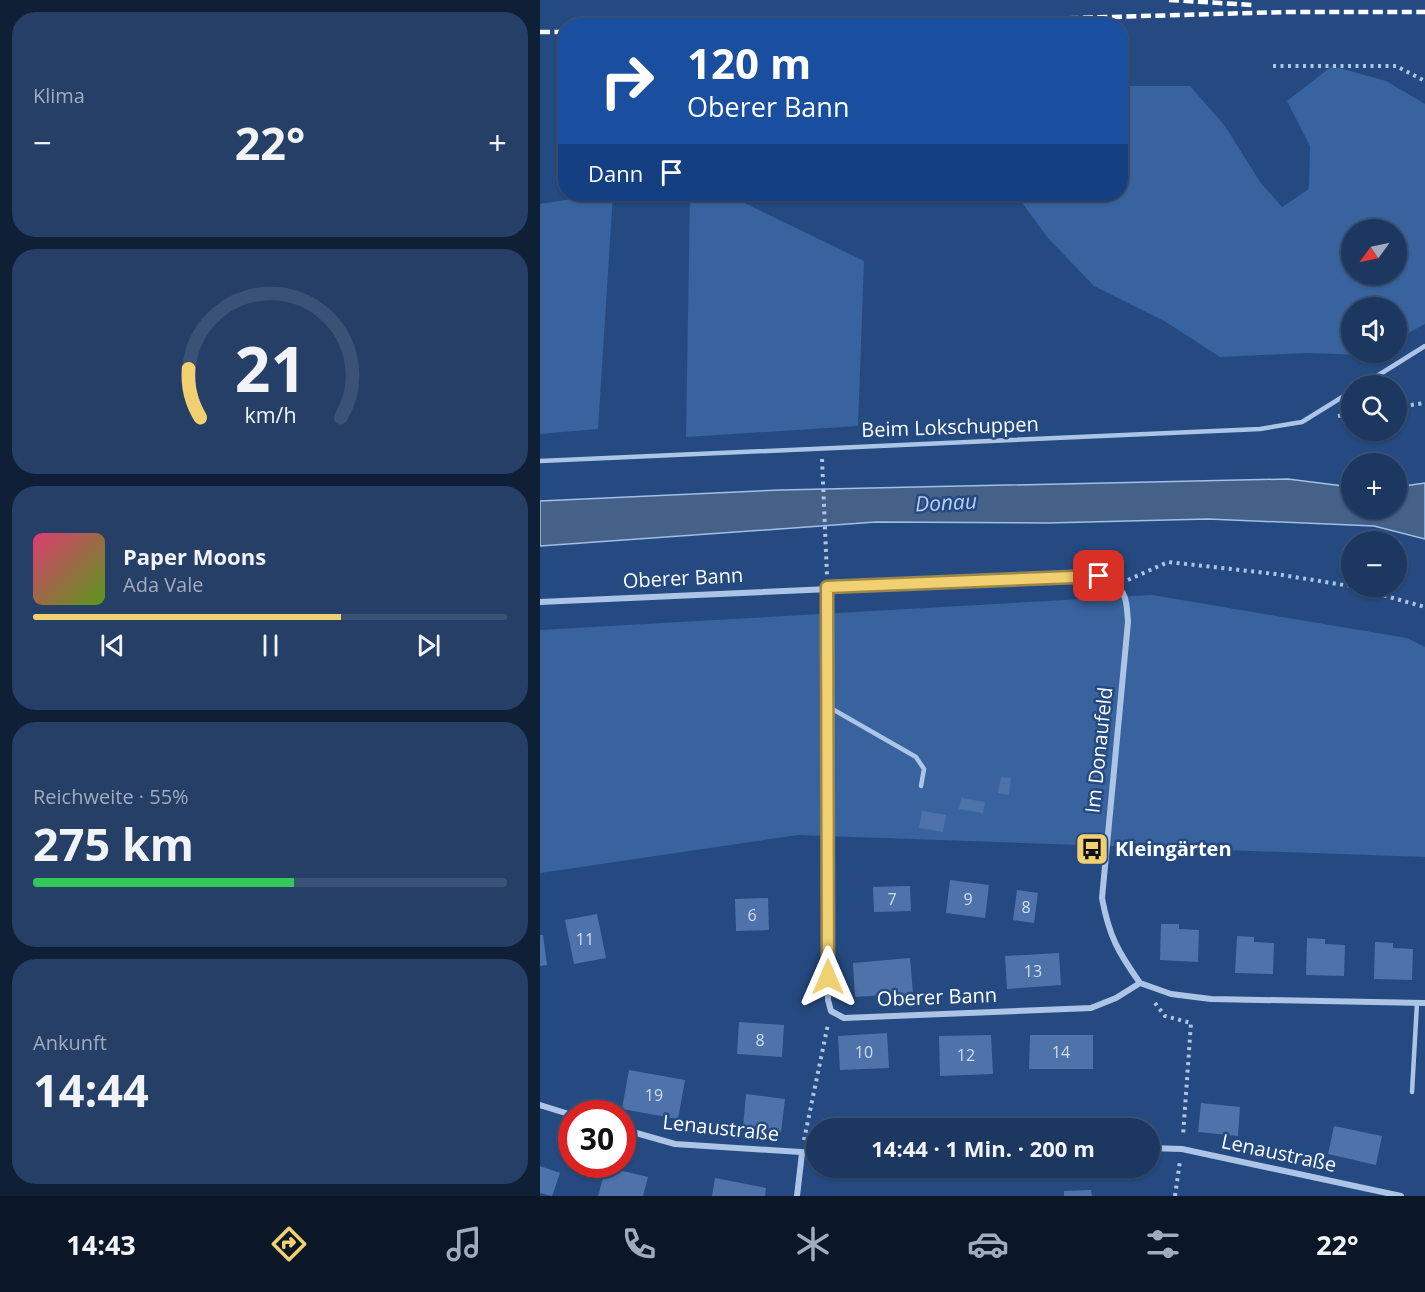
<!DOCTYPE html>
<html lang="de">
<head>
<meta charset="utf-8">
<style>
  :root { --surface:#1c3861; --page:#253f67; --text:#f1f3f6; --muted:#a0acbd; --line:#3a5276; --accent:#f0d071 }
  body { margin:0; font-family:"Open Sans",sans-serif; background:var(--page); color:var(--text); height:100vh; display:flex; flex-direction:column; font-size:22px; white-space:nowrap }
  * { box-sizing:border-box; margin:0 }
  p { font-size:20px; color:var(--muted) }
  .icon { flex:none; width:33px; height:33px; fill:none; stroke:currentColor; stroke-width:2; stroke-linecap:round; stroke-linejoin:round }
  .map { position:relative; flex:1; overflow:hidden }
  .details { display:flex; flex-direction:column; gap:12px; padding:12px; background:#0f1f35; width:540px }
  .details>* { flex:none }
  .guide { position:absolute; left:18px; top:18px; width:570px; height:183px; border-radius:24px; box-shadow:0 2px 4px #0004,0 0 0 2px var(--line); background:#1a4fa0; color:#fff; overflow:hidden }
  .needle { width:39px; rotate:237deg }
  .controls { position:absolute; left:801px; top:219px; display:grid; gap:12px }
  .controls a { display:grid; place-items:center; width:66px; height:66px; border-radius:50%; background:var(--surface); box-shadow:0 2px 4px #0004,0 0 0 2px var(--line); font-size:30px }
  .speed { position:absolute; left:18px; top:1100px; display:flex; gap:12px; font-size:30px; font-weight:700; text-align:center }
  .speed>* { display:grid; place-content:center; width:78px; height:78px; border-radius:50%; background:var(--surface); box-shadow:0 2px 4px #0004,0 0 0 2px var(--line); line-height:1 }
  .speed .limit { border:9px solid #d22; background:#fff; color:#111 }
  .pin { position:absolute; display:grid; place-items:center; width:51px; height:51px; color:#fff; margin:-26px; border-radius:12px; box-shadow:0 3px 9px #0006 }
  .me { position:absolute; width:66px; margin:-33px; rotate:0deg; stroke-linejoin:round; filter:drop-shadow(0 0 4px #0008) }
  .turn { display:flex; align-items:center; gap:21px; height:126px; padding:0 30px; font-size:27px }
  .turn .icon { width:78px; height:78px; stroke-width:2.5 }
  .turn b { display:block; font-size:42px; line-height:51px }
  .then { display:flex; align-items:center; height:57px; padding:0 30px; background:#0003; gap:12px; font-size:22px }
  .big { font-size:45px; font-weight:700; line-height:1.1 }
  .details .widget { flex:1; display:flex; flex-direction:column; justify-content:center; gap:9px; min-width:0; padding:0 21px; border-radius:24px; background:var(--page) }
  .details .dial { align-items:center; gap:0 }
  .dial svg { height:156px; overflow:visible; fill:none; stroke:var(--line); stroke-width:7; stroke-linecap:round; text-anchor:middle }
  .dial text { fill:var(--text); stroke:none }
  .song { display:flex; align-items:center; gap:18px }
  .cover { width:72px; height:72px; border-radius:9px; background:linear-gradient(135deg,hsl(340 70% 55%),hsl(90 70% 35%)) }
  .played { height:6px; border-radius:3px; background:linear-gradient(90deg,var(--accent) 65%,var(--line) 65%) }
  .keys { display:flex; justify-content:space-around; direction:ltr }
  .heat { display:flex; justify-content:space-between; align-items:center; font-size:33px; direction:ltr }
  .charge { height:9px; border-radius:4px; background:linear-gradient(90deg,#34c759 55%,var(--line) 0) }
  .trip { position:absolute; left:266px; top:1118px; width:354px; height:60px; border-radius:30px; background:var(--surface); box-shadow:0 2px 4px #0004,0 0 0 2px var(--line); font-weight:700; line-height:60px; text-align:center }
  .tabs { display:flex; height:96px; justify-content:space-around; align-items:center; background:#0b1627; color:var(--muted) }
  .tabs .icon { width:42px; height:42px }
  .tabs .selected { color:var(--accent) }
  .tabs b { font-size:27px; color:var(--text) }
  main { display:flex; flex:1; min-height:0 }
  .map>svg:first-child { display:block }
</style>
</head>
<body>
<main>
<section class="details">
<div class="widget"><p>Klima</p>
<div class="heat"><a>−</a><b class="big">22°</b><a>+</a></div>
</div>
<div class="widget dial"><svg viewBox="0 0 100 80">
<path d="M14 69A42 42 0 1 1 86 69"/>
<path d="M14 69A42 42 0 0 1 8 44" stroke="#f0d071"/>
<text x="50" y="56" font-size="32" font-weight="700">21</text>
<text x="50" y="72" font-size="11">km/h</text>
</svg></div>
<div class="widget">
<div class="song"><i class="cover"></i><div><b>Paper Moons</b><p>Ada Vale</p></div></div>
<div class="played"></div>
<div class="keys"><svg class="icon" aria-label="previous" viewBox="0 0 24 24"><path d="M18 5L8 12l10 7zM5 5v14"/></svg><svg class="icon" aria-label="pause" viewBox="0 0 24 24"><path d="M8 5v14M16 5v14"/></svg><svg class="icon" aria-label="next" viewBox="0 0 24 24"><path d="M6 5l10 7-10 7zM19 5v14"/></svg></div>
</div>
<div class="widget"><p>Reichweite · 55%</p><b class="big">275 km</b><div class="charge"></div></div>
<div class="widget"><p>Ankunft</p><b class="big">14:44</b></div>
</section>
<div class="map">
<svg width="885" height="1196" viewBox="0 0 885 1196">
  <rect width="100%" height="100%" fill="#254a81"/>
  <path fill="#39639e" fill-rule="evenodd" d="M 792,66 L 846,81 L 885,104 L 885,324 L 857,339 L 856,308 L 812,308 L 812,352 L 830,353 L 826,355 L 766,353 L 680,357 L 626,322 L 554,286 L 507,237 L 476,194 L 580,194 L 581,86 L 650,86 L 685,126 L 720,182 L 742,207 L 769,189 L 770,146 L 747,101 ZM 812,230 L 856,230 L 856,274 L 812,274 Z
    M 63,194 L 73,194 L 58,429 L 0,434 L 0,204 Z
    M 150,194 L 186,194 L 324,261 L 318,426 L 146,437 Z
    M 612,595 L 867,638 L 885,647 L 885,857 L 258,835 L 0,873 L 0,630 Z"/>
  <path fill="#466188" stroke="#a1bfe7" stroke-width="1.5" d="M 748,479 L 811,487 L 812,508 L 856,508 L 857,487 L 885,483 L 885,539 L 834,526 L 668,519 L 508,523 L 336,522 L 0,546 L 0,501 L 240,490 Z"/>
  <path fill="#4d73aa" d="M 461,777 L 471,778 L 469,795 L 458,793 Z
    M 421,798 L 445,802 L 443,813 L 419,809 Z
    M 382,811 L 406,815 L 403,832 L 379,828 Z
    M 410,880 L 449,885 L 445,918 L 406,913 Z
    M 370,886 L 371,911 L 334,912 L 333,887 Z
    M 477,890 L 498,893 L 494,923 L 473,920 Z
    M 228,898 L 229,930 L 196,931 L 195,899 Z
    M 57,914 L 66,958 L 34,964 L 25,920 Z
    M 621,924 L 639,924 L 639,929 L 659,930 L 658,962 L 620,960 Z
    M 0,935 L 3,935 L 7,965 L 0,966 Z
    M 697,936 L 714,937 L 714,942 L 734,943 L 733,974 L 695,973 Z
    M 767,938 L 785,939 L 785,944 L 805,945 L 804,976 L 766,975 Z
    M 835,942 L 853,943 L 853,948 L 873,949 L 872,980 L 834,979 Z
    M 519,953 L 521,985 L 467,989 L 465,956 Z
    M 370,958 L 373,993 L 315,997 L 313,963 Z
    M 199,1022 L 244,1025 L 242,1057 L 197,1054 Z
    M 347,1033 L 349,1068 L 300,1070 L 298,1036 Z
    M 451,1035 L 453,1074 L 400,1076 L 399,1036 Z
    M 490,1035 L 553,1035 L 553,1069 L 489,1069 Z
    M 89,1070 L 145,1080 L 138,1119 L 82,1109 Z
    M 206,1094 L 245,1099 L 241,1132 L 203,1128 Z
    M 661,1103 L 700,1107 L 698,1136 L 658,1132 Z
    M 794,1126 L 842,1136 L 836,1165 L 788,1154 Z
    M 0,1166 L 20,1173 L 12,1196 L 0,1193 Z
    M 66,1167 L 108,1177 L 103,1196 L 58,1196 Z
    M 175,1178 L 226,1188 L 225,1196 L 172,1196 Z
    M 551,1190 L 552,1196 L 524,1196 L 524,1191 Z"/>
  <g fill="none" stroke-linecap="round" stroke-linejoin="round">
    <path stroke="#acc5e7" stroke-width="4" stroke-dasharray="3 4.5" stroke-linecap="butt" d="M 733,66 L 856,66 L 885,81
      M 856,407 L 885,403
      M 798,416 L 812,414
      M 282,459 L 287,575
      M 588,580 L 628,562 L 736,574 L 810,586 L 885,607
      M 615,1003 L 625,1016 L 651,1023 L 643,1136
      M 264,1140 L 288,1024
      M 635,1196 L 640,1161"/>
    <path stroke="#acc5e7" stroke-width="4.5" d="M 821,386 L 885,346
      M 0,461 L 720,429 L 762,422 L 812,391
      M 287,706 L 376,757 L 384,769 L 381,786
      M 872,1092 L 877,1003"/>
    <path stroke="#acc5e7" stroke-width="6" d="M 287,587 L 288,1000 L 291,1011 L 304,1018 L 551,1008 L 576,998 L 600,983
      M 0,602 L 559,577 C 586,588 586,594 588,622 L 562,898 C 569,936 578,952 600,983
      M 600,983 L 631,994 L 671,999 L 885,1003
      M 0,1105 L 32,1115
      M 82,1129 L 135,1144 L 276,1153
      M 609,1148 L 642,1149 L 861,1196
      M 257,1196 L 262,1153"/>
    <path stroke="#fff" stroke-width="4.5" stroke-dasharray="10 4.5" stroke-linecap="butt" d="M 629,0 L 713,5
      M 253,26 L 746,12 L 885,12
      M 0,32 L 26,32"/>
  </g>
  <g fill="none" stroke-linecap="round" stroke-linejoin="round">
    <defs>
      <path id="route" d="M 288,977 L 287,587 L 559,576"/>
    </defs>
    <use href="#route" stroke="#9c8749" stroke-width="15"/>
    <use href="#route" stroke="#f0d071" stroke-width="10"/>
  </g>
  <defs>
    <symbol id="bus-square" viewBox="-11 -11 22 22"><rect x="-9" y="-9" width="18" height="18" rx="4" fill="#f0d071" stroke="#254a81"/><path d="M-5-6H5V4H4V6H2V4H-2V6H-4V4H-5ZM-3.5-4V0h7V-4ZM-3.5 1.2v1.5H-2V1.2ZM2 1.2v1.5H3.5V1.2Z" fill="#111"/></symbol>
  </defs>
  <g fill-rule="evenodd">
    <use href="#bus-square" x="533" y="830" width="38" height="38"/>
  </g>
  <g text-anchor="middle" stroke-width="5" stroke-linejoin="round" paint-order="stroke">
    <g font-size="16" fill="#d2dcea">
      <text x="352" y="905">7</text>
      <text x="428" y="905">9</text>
      <text x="486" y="913">8</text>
      <text x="212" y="921">6</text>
      <text x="45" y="945">11</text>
      <text x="493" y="977">13</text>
      <text x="220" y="1046">8</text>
      <text x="324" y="1058">10</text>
      <text x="521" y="1058">14</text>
      <text x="426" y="1061">12</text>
      <text x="114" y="1101">19</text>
    </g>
    <g font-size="20" fill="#fff" stroke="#254a81">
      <text transform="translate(410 427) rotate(-2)" y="7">Beim Lokschuppen</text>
      <text transform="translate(143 578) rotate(-3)" y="7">Oberer Bann</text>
      <text transform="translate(559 750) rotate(-84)" y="7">Im Donaufeld</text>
      <text transform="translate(397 997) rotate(-2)" y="7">Oberer Bann</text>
      <text transform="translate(181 1128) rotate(6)" y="7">Lenaustraße</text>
      <text transform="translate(739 1153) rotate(12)" y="7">Lenaustraße</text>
    </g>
    <g font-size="20" font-weight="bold" fill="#fff" stroke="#254a81" text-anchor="start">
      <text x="575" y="856">Kleingärten</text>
    </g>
    <g font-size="21" font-style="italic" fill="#b8cfee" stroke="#254a81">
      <text transform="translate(406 503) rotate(-3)" y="7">Donau</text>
    </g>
  </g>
</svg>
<div class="controls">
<a><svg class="needle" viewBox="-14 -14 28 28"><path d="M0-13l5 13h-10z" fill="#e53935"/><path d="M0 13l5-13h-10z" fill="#a0acbd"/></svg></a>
<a><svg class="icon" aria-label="sound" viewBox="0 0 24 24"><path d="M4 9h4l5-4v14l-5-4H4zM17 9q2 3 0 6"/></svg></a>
<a><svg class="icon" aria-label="search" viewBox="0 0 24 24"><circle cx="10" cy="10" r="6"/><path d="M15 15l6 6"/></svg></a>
<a>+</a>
<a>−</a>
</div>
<div class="speed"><div class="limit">30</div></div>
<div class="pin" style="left:559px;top:576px;background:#d93025"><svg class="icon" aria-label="arrive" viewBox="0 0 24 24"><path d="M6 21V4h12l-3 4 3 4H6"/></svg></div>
<svg class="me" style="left:288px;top:977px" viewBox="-20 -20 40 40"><path d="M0-17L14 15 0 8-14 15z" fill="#f0d071" stroke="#fff" stroke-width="4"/></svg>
<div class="trip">14:44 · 1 Min. · 200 m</div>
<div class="guide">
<div class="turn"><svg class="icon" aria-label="right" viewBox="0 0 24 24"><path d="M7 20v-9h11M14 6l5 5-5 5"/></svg><div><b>120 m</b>Oberer Bann</div></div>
<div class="then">Dann<svg class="icon" aria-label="arrive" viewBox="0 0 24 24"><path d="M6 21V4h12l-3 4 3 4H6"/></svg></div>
</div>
</div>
</main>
<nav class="tabs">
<b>14:43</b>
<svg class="icon selected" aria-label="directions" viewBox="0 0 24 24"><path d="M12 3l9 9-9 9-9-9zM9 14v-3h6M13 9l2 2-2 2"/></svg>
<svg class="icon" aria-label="music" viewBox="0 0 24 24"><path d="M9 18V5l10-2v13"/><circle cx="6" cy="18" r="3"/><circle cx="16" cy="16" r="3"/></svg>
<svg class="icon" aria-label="phone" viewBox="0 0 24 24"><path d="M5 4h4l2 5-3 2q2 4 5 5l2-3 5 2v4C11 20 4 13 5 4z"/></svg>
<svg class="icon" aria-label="climate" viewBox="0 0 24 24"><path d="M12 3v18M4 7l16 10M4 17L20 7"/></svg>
<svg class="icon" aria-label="car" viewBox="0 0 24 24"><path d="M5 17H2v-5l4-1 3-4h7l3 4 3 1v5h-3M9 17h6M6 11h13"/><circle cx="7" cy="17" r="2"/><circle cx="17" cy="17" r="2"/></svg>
<svg class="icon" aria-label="filters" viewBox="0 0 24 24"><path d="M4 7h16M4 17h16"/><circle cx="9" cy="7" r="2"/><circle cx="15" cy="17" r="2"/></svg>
<b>22°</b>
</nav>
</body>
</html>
